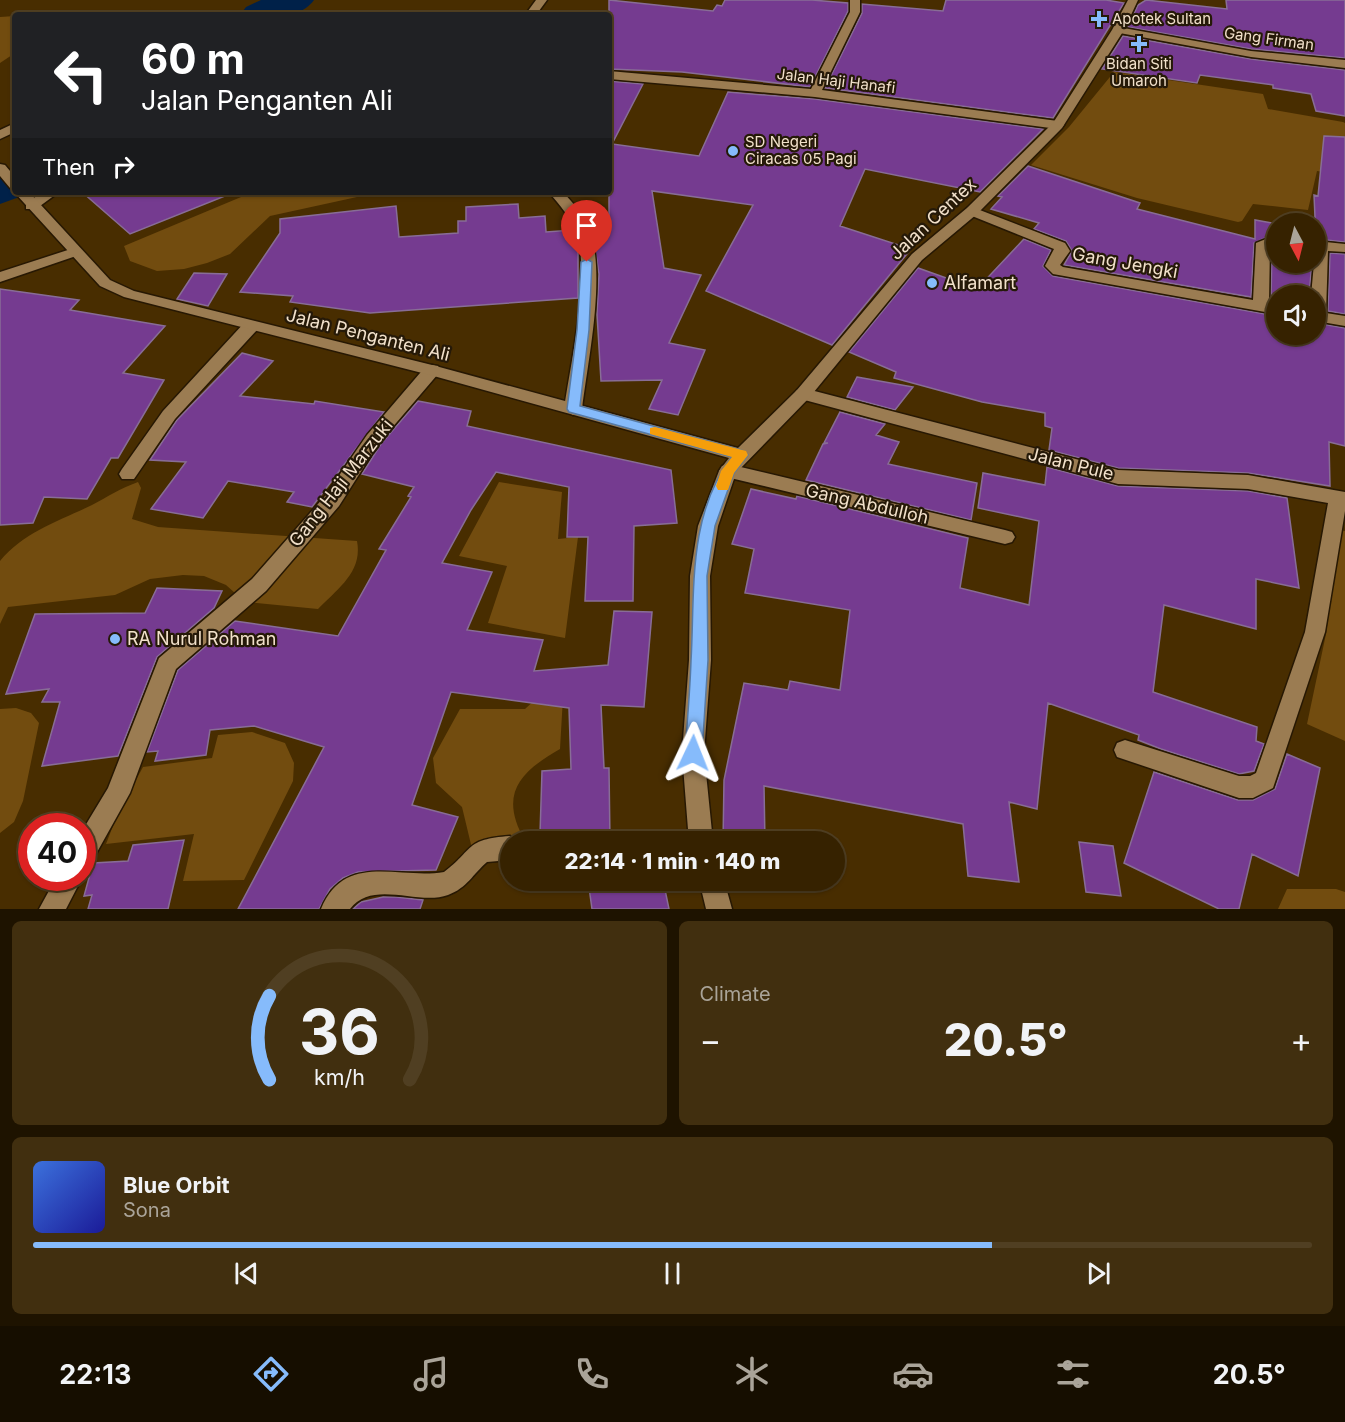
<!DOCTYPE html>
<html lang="en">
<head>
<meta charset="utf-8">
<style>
  :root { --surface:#362200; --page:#412f0f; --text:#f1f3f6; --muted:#aaa499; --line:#503f22; --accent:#86bbfb }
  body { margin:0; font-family:Inter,sans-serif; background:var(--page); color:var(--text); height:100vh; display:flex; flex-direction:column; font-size:22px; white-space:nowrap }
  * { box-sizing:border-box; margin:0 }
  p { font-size:20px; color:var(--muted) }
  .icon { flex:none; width:33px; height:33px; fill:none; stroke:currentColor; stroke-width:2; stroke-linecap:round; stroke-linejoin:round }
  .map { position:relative; height:909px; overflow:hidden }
  .side { display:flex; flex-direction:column; gap:12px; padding:12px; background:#1e1300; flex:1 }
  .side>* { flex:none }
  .top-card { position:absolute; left:12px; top:12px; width:600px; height:183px; border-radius:6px; box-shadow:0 2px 4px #0004,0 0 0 2px var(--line); background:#202124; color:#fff; overflow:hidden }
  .needle { width:39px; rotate:173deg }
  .buttons { position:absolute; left:1266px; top:213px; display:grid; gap:12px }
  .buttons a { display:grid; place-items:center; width:60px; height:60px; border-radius:50%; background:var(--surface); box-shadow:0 2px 4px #0004,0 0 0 2px var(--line); font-size:30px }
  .speed { position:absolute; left:18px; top:813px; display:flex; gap:12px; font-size:30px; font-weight:700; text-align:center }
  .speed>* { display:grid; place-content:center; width:78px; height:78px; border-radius:50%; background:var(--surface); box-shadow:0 2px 4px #0004,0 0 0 2px var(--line); line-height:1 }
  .speed .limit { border:9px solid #d22; background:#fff; color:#111 }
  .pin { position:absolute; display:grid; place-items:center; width:51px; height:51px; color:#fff; margin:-62px -26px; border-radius:50% 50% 50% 0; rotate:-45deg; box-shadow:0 0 6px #0007 }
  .pin .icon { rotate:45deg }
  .me { position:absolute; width:66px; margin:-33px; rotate:2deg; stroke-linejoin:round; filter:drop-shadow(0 0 4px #0008) }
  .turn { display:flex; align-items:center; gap:21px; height:126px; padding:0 30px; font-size:27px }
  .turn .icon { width:78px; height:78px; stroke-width:2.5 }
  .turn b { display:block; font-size:42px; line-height:51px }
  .then { display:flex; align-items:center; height:57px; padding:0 30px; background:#0003; gap:12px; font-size:22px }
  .big { font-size:45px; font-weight:800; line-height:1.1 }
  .side .card { flex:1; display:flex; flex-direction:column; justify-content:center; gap:9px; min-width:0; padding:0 21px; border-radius:9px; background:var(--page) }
  .side .dial { align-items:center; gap:0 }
  .dial svg { height:156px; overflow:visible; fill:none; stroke:var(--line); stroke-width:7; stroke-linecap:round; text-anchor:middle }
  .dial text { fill:var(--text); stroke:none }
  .song { display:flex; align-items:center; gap:18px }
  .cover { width:72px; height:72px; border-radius:9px; background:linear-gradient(135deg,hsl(220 70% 55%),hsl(240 70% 35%)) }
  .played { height:6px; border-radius:3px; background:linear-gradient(90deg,var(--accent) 75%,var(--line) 75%) }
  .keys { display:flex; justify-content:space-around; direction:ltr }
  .heat { display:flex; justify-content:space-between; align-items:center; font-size:33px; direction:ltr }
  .side .tiles { flex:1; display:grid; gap:12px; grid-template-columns:1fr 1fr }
  .card:last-child { grid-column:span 2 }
  .trip { position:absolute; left:500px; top:831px; width:345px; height:60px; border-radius:30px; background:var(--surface); box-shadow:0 2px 4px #0004,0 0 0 2px var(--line); font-weight:800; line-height:60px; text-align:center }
  .menu { display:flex; height:96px; justify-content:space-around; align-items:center; background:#160e00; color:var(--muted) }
  .menu .icon { width:42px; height:42px }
  .menu .active { color:var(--accent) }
  .menu b { font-size:27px; color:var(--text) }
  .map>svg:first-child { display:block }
</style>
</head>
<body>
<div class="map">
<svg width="1345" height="909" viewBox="0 0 1345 909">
  <rect width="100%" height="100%" fill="#482d00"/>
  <path fill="#724c0f" d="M 15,16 L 15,53 L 0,63 L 0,17 Z
    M 1114,72 L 1263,94 L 1268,109 L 1343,122 L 1345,123 L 1345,175 L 1317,171 L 1308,210 L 1253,204 L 1242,221 L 1238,222 L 1137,198 L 1031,165 L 1069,127 Z
    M 253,192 L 380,192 L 270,216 L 230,254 L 207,263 L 184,269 L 157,271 L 130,261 L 124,246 Z
    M 138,482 L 141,488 L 132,519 L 158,527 L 357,541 C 363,572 337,589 318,609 L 245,602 L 226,585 L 204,576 L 183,575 L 150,579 L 115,595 L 8,607 L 0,624 L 0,561 C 24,532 59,521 92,505 C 107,497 121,488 138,482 Z
    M 499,482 L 562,492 L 558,539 L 578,537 L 565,638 L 488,623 L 507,566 L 459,556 Z
    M 1340,530 L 1345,531 L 1345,741 L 1307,724 L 1326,634 Z
    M 563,697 L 560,749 C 518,773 499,795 525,841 L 510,842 L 474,857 L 462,807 L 436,783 L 433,758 L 460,709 L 525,709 L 537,698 Z
    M 16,708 L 31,713 L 39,723 L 23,801 L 14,822 L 0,833 L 0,709 Z
    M 252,732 L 285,743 L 294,763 L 293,781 L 244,880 L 183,881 L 194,834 L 106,844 L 118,813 L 143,767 L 212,758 L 218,735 Z
    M 1287,889 L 1336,889 L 1345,892 L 1345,909 L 1278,909 Z"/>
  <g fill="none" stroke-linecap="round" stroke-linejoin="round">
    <path fill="#002149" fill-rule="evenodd" d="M 261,0 L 314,0 C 298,22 264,15 240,15 L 246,7 Z
      M 15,167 L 15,192 L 33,192 L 0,204 L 0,171 Z"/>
  </g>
  <path fill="#753b90" stroke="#886d96" stroke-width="1.5" d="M 609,0 L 713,11 L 717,5 L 722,6 L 725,0 L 812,0 L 848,3 L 848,11 L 810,87 L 682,72 L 609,69 Z
    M 946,0 L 1106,0 L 1124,3 L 1053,118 L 825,88 L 862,13 L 862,4 L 943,11 Z
    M 1146,0 L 1227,9 L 1226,0 L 1345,0 L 1345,58 L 1251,49 L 1128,27 L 1138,5 Z
    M 1123,36 L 1251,59 L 1345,70 L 1345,116 L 1316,111 L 1311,94 L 1273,88 L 1273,85 L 1200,75 L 1197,83 L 1102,69 Z
    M 609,81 L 643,84 L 612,144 L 699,156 L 728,92 L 815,99 L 1043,129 L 980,192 L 865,169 L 840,226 L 911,249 L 832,345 L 706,291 L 753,205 L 652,191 L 664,268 L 701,275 L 669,343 L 705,350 L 678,415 L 649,409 L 662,380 L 601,381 L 597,314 L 599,274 L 592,229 L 607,228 L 607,222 L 609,222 Z
    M 1324,136 L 1345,137 L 1345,242 L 1316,239 L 1314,195 L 1318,196 Z
    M 1028,166 L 1140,203 L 1137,209 L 1255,239 L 1255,220 L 1278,224 L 1276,233 L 1254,243 L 1251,297 L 1064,265 L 1072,251 L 1066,241 L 1034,229 L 1039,223 L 991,209 L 1002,197 L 998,196 Z
    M 82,192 L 230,192 L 230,194 L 130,234 Z
    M 518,204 L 519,218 L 545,216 L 546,232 L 573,230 L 578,253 L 578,298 L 370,313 L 290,302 L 293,296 L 240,292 L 280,233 L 280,219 L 396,206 L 399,237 L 458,233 L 458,221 L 466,221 L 466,207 Z
    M 1024,239 L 1051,250 L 1043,266 L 1053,276 L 1276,316 L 1276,334 L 1316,334 L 1316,323 L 1345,328 L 1345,446 L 1329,442 L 1330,486 L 1248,473 L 1118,468 L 1049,450 L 1052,428 L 1045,426 L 1045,413 L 982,402 L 894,378 L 896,372 L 849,352 L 918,268 L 977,289 Z
    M 1276,246 L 1276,262 L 1312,262 L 1309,296 L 1276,296 L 1276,302 L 1271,301 L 1272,247 Z
    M 1330,253 L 1345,254 L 1345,314 L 1328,311 Z
    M 194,273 L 227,274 L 208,306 L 177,299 Z
    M 0,289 L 79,300 L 70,310 L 165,326 L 123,373 L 164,380 L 118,458 L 111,458 L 87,499 L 44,497 L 33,523 L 0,525 Z
    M 242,353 L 273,361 L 240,396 L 314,404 L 315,401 L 384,412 L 312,507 L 287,502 L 294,492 L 228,481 L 203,518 L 151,509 L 186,462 L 150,460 L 177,420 Z
    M 857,377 L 913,387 L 895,410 L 847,397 Z
    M 418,401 L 471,411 L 467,426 L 671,470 L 677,523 L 634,526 L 633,601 L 585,601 L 588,537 L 567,537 L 569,487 L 496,472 L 471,510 L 442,563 L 492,572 L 467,630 L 543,640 L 534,671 L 608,665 L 614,611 L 652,612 L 644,707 L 601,705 L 604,768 L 609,768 L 610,842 L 581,842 L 580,832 L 540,834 L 542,771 L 571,769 L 569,708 L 451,692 L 412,805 L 458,817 L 436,870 L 358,872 L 343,878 L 330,889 L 319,909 L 238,909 L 324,747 L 254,726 L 210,730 L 206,755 L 155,761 L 158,751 L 147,752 L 178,670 L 235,621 L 338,636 L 386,550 L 379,549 L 411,497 L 408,496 L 414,487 L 362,474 L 381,444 Z
    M 840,412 L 885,424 L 876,435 L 899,442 L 888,464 L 977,483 L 971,520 L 806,480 L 823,444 L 828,443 L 824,443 Z
    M 1047,467 L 1118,486 L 1248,491 L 1287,498 L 1299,588 L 1256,579 L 1256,629 L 1164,605 L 1153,692 L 1257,727 L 1256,741 L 1264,744 L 1254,771 L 1239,774 L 1161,749 L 1138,740 L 1139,735 L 1048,703 L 1037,809 L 1009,802 L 1019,882 L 968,876 L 963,824 L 764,786 L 765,842 L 723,842 L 724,780 L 744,683 L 788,690 L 790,681 L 840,690 L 850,610 L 745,593 L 754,549 L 732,544 L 751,489 L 796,499 L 797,496 L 968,538 L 960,588 L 1029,605 L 1039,521 L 978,508 L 983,473 L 1045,485 Z
    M 157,588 L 222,591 L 214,608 L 157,657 L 118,756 L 42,766 L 60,702 L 42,702 L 49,689 L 6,694 L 35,614 L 145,613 Z
    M 1287,754 L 1320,768 L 1298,876 L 1252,854 L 1239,909 L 1219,909 L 1124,863 L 1154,772 L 1238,800 L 1253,800 L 1275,789 Z
    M 184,840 L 168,909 L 88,909 L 92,895 L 84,896 L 93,863 L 128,861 L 133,845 Z
    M 1079,842 L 1113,846 L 1121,896 L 1086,892 Z
    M 588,880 L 663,880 L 669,909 L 592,909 Z
    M 383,897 L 396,897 L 423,900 L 420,909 L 353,909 L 361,902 Z"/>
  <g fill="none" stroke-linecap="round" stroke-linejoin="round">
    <defs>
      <path id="street" d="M 536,0 L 547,0 L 536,15 L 525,15 Z
        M 850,0 L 860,0 L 860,12 L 822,90 L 1058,121 L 1064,125 L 1058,129 L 815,97 L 609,79 L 609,71 L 811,89 L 850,12 Z
        M 1118,27 L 1251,51 L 1345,60 L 1345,68 L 1251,57 L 1114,32 L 1114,28 Z
        M 15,123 L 15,132 L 0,139 L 0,130 Z
        M 43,192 L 59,192 L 36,209 L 26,209 L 26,203 Z
        M 549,192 L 563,192 C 574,204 587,219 591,234 C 605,281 588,360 582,409 L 573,415 L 564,409 C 571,360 590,281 577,234 C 572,218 559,205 549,192 Z
        M 972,207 L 1065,243 L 1070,251 L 1060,265 L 1063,267 L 1253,300 L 1256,243 L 1276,235 L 1276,244 L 1270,245 L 1269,303 L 1276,304 L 1276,314 L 1053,274 L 1045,266 L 1054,249 L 967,214 L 967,208 Z
        M 1316,241 L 1345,244 L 1345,252 L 1328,251 L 1326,313 L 1345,316 L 1345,326 L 1316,321 L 1316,296 L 1311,296 Z
        M 74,248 L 81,252 L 79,255 L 0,282 L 0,272 Z
        M 251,321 L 259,326 L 257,330 L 175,419 L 134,479 L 122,479 L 119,474 L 122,469 L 163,411 L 245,322 Z
        M 432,365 L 438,366 L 440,370 L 438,374 L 379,443 L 339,506 L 266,591 L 176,669 L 130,793 L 91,863 L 82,867 L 82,831 L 108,788 L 159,658 L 252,579 L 325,496 L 367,435 L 426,366 Z
        M 803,388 L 1118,470 L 1248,475 L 1345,492 L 1345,511 L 1325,632 L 1273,788 L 1253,798 L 1239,798 L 1117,757 L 1114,750 L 1117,743 L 1125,740 L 1239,776 L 1250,776 L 1256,773 L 1305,632 L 1328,503 L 1248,489 L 1118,484 L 797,398 L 794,394 L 797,390 Z
        M 728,464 L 1005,530 L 1012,532 L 1015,537 L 1012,542 L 1005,544 L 722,476 L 719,471 L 722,466 Z
        M 510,836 L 519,842 L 510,842 L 510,860 L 487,862 C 473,874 467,888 448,895 C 418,906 373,879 350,909 L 321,909 C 345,851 399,880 444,872 C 474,850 464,839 510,836 Z
        M 56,878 L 82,878 L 66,909 L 39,909 Z"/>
      <path id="secondary" d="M 1128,0 L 1138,0 L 1124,30 L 1062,128 L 977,214 L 922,260 L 809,398 L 736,473 L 718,526 L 710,576 L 711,660 L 704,753 L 713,842 L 689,842 L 682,753 L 689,660 L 690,576 L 698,526 L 719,471 L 729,458 L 430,375 L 124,297 L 100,286 L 14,192 L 29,192 L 110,280 L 134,291 L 432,365 L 738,448 L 797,390 L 912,254 L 967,208 L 1053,123 L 1112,30 Z
        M 0,164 L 5,165 L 15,177 L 15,189 L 10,188 L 0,176 Z
        M 699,880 L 724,880 L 732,909 L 706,909 Z"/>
    </defs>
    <use href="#street" stroke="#271803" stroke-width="3"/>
    <use href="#secondary" stroke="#271803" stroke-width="3"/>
    <use href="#street" fill="#9b7c52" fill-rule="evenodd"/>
    <use href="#secondary" fill="#9b7c52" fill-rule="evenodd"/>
  </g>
  <path fill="#86bbfb" stroke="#577aa3" stroke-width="1.5" d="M 587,259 L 592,262 L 589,330 L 580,406 L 741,450 L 748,455 L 734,473 L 715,526 L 707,576 L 708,660 L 702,753 L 700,759 L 693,761 L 687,759 L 685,753 C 687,723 690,692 691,661 C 695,594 687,514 732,457 L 569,412 L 567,409 L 577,330 L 581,262 Z"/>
  <path fill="#f59e0b" d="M 655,427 L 746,451 L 748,455 L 734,473 L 728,490 L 718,490 L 716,486 L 721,471 L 732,457 L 650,434 L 650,428 Z"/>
  <g fill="#86bbfb" stroke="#251908" stroke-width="2">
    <path d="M1096 10h6v6h6v6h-6v6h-6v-6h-6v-6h6z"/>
    <path d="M1136 35h6v6h6v6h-6v6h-6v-6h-6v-6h6z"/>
    <circle cx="733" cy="151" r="6"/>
    <circle cx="932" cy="283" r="6"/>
    <circle cx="115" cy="639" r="6"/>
  </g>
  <g text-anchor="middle" stroke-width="4.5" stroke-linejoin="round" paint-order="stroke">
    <g font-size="15" fill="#f2e1cb" stroke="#251908" text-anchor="start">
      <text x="1112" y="24">Apotek Sultan</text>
      <text x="1139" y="69" text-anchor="middle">Bidan Siti<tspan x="1139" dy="17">Umaroh</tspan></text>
      <text x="745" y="147">SD Negeri<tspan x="745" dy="17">Ciracas 05 Pagi</tspan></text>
    </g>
    <g font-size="15" fill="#f2e1cb" stroke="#251908">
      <text transform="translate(1269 39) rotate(8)" y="5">Gang Firman</text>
      <text transform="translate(836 81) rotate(7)" y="5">Jalan Haji Hanafi</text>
    </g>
    <g font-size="18" fill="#f2e1cb" stroke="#251908">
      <text transform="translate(933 219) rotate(-43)" y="6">Jalan Centex</text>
      <text transform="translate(1125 263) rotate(10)" y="6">Gang Jengki</text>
      <text transform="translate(368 335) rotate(14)" y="6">Jalan Penganten Ali</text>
      <text transform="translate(1071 464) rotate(14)" y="6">Jalan Pule</text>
      <text transform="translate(341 483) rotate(-52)" y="6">Gang Haji Marzuki</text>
      <text transform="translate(867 504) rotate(13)" y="6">Gang Abdulloh</text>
    </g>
    <g font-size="18" fill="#f2e1cb" stroke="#251908" text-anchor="start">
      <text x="944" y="289">Alfamart</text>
      <text x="127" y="645">RA Nurul Rohman</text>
    </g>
  </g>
</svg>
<div class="buttons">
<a><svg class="needle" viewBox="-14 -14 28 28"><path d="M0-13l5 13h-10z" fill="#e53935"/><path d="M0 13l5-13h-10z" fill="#aaa499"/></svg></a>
<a><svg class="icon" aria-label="sound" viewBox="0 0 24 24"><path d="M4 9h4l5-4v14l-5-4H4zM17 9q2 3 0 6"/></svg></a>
</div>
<div class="speed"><div class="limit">40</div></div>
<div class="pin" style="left:587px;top:262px;background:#d93025"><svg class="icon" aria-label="arrive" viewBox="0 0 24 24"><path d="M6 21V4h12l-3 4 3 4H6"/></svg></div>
<svg class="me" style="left:693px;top:753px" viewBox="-20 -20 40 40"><path d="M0-17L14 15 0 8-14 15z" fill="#86bbfb" stroke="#fff" stroke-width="4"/></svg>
<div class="trip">22:14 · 1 min · 140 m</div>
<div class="top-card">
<div class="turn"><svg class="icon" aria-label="left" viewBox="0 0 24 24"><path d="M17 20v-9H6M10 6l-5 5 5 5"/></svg><div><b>60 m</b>Jalan Penganten Ali</div></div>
<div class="then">Then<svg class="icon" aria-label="right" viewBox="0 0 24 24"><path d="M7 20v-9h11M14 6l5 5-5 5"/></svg></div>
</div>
</div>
<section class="side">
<div class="tiles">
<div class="card dial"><svg viewBox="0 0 100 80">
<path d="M14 69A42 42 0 1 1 86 69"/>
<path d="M14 69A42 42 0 0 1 14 26" stroke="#86bbfb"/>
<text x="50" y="56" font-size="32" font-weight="700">36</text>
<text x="50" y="72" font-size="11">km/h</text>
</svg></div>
<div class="card"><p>Climate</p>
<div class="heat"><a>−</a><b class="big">20.5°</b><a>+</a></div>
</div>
<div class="card">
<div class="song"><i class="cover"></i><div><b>Blue Orbit</b><p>Sona</p></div></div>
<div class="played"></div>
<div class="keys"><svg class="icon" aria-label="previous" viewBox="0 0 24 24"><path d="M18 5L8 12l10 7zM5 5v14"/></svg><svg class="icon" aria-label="pause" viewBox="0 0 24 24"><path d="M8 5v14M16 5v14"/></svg><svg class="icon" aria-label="next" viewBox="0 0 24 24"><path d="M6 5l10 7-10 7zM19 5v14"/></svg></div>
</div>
</div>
</section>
<nav class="menu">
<b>22:13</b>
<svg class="icon active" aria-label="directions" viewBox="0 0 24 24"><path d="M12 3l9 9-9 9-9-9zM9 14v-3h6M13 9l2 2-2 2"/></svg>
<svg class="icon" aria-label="music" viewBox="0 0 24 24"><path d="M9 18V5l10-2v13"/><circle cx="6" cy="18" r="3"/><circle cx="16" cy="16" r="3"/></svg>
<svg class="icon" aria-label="phone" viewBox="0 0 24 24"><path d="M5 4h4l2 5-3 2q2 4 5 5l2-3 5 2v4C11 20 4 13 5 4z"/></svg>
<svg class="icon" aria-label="climate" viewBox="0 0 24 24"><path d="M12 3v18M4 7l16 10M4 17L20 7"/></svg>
<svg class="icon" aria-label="car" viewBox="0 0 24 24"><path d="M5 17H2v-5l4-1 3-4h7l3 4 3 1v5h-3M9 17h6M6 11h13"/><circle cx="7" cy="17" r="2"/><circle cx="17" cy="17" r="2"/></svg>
<svg class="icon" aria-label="filters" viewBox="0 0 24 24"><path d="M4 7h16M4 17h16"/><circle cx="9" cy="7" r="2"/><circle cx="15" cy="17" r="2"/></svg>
<b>20.5°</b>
</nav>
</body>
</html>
